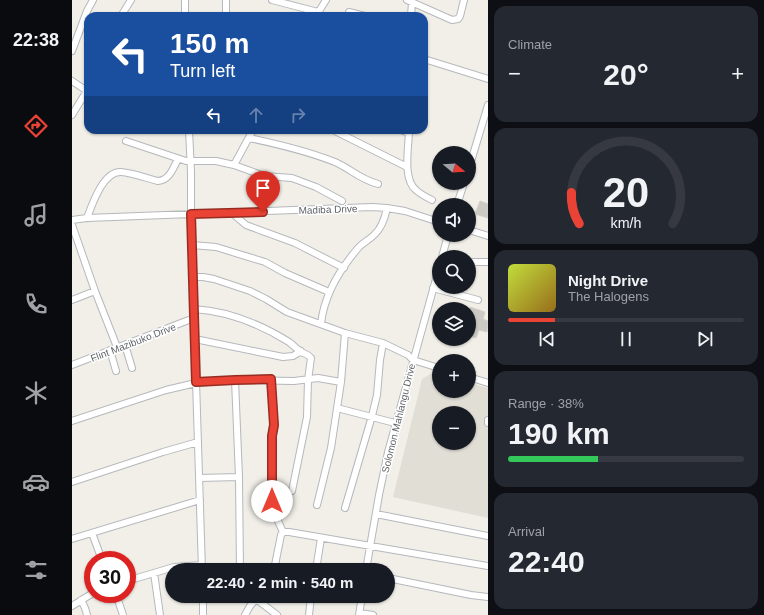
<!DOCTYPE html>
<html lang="en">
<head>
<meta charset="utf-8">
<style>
  :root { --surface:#171b24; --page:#242831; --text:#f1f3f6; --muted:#9ea1a6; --line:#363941; --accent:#ea4335 }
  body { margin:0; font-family:Arial,sans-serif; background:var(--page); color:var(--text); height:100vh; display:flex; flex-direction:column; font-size:15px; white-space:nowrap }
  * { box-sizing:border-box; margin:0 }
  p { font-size:13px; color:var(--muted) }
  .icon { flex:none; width:22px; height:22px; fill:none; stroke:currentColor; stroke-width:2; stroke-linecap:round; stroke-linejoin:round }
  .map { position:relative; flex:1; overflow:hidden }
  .side { display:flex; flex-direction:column; gap:6px; padding:6px; background:#0d0f14; width:276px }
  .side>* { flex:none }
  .top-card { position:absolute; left:12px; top:12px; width:344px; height:122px; border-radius:12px; box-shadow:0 1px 3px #0004; background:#1a4fa0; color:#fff; overflow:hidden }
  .needle { width:26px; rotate:108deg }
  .buttons { position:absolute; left:360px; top:146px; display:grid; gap:8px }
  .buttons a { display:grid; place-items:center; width:44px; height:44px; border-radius:50%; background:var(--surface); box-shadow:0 1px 3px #0004; font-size:20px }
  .speed { position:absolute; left:12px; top:551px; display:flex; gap:8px; font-size:20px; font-weight:700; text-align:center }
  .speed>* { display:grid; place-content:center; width:52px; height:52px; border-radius:50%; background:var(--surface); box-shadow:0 1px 3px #0004; line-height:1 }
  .speed .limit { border:6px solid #d22; background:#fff; color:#111 }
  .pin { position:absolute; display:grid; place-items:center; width:34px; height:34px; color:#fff; margin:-41px -17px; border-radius:50% 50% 50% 0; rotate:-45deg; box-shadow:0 0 4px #0007 }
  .pin .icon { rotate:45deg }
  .me { position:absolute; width:44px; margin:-22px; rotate:0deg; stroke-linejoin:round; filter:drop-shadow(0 0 3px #0008) }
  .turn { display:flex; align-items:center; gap:14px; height:84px; padding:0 20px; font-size:18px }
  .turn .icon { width:52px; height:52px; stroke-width:2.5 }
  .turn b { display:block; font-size:28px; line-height:34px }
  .lanes { display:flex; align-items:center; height:38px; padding:0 20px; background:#0003; justify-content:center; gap:20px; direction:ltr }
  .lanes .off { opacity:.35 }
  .big { font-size:30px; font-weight:800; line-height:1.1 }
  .side .card { flex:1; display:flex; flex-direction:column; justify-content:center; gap:6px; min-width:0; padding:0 14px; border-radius:12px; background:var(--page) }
  .side .dial { align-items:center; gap:0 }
  .dial svg { height:104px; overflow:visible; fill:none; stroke:var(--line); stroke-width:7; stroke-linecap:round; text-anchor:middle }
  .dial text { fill:var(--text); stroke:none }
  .song { display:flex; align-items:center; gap:12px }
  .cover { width:48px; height:48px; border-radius:6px; background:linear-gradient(135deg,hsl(70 70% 55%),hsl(40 70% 35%)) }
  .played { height:4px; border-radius:2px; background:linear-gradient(90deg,var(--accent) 20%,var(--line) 20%) }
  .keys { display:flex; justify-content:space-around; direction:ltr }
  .heat { display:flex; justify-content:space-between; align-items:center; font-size:22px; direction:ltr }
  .charge { height:6px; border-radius:3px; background:linear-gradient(90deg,#34c759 38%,var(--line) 0) }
  .trip { position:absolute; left:93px; top:563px; width:230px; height:40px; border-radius:20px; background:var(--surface); box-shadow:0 1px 3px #0004; font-weight:800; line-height:40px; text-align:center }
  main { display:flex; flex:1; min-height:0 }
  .dock { display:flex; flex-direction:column; width:72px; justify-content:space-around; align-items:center; background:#090b0e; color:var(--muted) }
  .dock .icon { width:28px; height:28px }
  .dock .on { color:var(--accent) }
  .dock b { font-size:18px; color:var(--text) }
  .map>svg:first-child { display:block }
</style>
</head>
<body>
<main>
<nav class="dock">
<b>22:38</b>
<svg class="icon on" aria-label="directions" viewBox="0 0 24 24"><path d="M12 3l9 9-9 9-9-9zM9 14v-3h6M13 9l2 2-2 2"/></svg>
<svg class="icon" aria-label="music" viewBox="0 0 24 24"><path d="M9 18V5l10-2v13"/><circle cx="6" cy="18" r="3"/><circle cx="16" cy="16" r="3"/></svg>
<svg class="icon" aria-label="phone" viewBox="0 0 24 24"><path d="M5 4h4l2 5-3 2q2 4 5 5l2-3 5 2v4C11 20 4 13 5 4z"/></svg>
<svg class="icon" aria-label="climate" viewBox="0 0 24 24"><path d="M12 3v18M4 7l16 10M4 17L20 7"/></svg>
<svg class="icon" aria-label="car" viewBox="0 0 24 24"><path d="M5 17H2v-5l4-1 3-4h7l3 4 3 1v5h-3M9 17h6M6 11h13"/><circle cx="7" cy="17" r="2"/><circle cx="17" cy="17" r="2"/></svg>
<svg class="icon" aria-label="filters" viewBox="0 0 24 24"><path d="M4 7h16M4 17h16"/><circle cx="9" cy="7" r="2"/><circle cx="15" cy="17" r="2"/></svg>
</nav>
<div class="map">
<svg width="416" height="615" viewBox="0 0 416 615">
  <rect width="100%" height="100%" fill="#f1efe8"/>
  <path fill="#e1ded6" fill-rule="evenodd" d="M 360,373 L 367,374 L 367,391 L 397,391 L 397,383 L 416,388 L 416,518 L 321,497 L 350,379 ZM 367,413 L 397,413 L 397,443 L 367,443 Z"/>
  <path fill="#cccac5" stroke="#d6d1c6" d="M 408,201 L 416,204 L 416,218 L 403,214 Z
    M 398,307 L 413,312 L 411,319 L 416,321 L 415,332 L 407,330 L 404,338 L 397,336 Z"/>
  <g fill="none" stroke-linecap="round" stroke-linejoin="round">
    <defs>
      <path id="minor" d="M 113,0 L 113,16
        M 200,0 L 246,12
        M 335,0 L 380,20 L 386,19 L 388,16 L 392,0
        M 277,12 L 293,16
        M 49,16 L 59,0
        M 154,16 L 154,0
        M 244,16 L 254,0
        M 339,16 L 340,2
        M 0,51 L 15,11 L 21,0
        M 352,59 L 416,79
        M 0,81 L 15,91
        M 0,115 L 16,89
        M 117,130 L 119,172 L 119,223 L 130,570
        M 261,130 L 335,167
        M 329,130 L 337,133
        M 337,130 C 337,146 330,179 344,190 C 348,194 354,197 360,200
        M 177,138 C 206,144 235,151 263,162 C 279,169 287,179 306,184
        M 54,141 L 114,161 L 144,161 L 162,165 L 192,176 L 220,178 L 244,187 L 270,201
        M 162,165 L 181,130
        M 397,168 L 416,105
        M 385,205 L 392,183
        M 160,213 L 174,225 L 223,243 L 272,268
        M 15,218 C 20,205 31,171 49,172 C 61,173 74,178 86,181 C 98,180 101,168 106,159
        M 0,220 L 15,218 L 300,207 L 315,208 L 333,211 L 367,222
        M 0,225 L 23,291 L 45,347
        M 397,230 L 416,236
        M 120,245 L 144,247 L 193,262 L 213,273 L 257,292
        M 370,257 L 376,235
        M 397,262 L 416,262
        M 121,277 L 131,277 L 142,279 L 178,291 L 194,299 L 215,312 L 273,333 L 311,343 L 336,355 L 341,360 L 367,368
        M 361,288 L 406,300
        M 0,300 L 23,291
        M 122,309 C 155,311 188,324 217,342 C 221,345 225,349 229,352 C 233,354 236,354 239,358 L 236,380 L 235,417 L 220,491
        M 249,324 C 252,295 268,269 287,247 C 292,242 297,240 302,235 C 310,228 313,218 315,208
        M 123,339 L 211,357 L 221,356 L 229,351
        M 53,345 L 60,368
        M 38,350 L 44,371
        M 0,365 L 122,318
        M 397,377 L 416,383
        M 199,379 L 202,413 L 200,436 L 201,501 L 201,510 L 211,532
        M 163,380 L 167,477 L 168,570
        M 265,408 L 323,423
        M 416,420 L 416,423
        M 0,421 L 94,390 L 124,383 L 163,380 L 222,381 L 246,378 L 269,382
        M 127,478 L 167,477
        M 0,482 L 91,452 L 126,442
        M 245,505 L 259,448 L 269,382 L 273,333
        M 273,508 L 300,416 L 305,395 L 308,360 L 311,343
        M 304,514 L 416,536
        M 20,533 L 30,560
        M 0,539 L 128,500
        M 202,570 L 209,535 L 211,532 L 217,532 L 416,566
        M 244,570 L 249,538
        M 294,570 L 307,495 L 316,452 L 367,268
        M 82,573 L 88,615
        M 316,578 L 399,595 L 416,597
        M 55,581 L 102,567 L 130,565
        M 44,594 L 51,615
        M 131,596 L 131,615
        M 180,596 L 205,615
        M 9,600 L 13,608 L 15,615
        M 0,606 L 21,593
        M 288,613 L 301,615
        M 173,615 L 178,606 L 186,597
        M 237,615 L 239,596
        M 287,615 L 290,596"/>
    </defs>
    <use href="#minor" stroke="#b5b8bc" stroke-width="8"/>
    <use href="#minor" stroke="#fff" stroke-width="6"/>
  </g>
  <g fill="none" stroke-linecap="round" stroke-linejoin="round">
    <defs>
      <path id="route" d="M 191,212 L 119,214 L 124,382 L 163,380 L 199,379 L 202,425 L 200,436 L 200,501"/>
    </defs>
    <use href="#route" stroke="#982c22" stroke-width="10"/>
    <use href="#route" stroke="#ea4335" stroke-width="7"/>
  </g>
  <g text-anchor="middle" stroke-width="3" stroke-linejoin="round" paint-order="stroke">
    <g font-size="10" fill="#5f6368" stroke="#fff">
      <text transform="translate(256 209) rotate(-2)" y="4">Madiba Drive</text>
      <text transform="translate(61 342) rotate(-21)" y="4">Flint Mazibuko Drive</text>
      <text transform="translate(326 418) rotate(-76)" y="4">Solomon Mahlangu Drive</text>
    </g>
  </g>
</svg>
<div class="buttons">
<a><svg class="needle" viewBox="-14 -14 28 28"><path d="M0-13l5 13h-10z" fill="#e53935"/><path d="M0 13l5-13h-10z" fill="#9ea1a6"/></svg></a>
<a><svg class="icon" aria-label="sound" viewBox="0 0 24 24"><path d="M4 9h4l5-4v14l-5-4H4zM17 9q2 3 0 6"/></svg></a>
<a><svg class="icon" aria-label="search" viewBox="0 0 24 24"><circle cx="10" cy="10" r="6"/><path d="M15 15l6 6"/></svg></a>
<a><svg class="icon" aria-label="layers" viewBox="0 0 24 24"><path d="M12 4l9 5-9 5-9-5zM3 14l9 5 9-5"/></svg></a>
<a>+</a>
<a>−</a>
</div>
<div class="speed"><div class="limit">30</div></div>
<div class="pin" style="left:191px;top:212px;background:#d93025"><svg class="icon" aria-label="arrive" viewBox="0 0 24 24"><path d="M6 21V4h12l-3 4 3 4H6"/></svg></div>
<svg class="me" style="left:200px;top:501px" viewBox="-20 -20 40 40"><circle r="19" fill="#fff"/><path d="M0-13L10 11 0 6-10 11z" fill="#ea4335"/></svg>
<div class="trip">22:40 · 2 min · 540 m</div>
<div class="top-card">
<div class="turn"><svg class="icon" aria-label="left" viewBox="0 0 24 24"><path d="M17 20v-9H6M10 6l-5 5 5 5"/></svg><div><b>150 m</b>Turn left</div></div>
<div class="lanes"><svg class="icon" aria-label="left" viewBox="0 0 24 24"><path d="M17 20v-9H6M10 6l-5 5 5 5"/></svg><svg class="icon off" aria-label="ahead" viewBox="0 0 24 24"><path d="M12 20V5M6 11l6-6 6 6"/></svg><svg class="icon off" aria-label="right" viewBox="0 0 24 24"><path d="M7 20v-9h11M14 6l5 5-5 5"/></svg></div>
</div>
</div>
<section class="side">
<div class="card"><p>Climate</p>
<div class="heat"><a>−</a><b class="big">20°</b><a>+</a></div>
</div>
<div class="card dial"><svg viewBox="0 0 100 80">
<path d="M14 69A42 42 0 1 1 86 69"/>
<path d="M14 69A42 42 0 0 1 8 45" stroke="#ea4335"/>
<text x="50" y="56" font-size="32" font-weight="700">20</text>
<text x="50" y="72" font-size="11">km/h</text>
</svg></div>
<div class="card">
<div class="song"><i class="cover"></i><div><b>Night Drive</b><p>The Halogens</p></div></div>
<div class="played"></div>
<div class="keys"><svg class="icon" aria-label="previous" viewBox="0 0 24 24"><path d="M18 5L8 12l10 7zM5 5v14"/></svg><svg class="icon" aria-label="pause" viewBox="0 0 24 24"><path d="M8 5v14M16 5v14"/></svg><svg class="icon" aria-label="next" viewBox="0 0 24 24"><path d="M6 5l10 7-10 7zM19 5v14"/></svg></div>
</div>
<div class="card"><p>Range · 38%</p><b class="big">190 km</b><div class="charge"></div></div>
<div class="card"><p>Arrival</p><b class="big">22:40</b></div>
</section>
</main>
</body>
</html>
